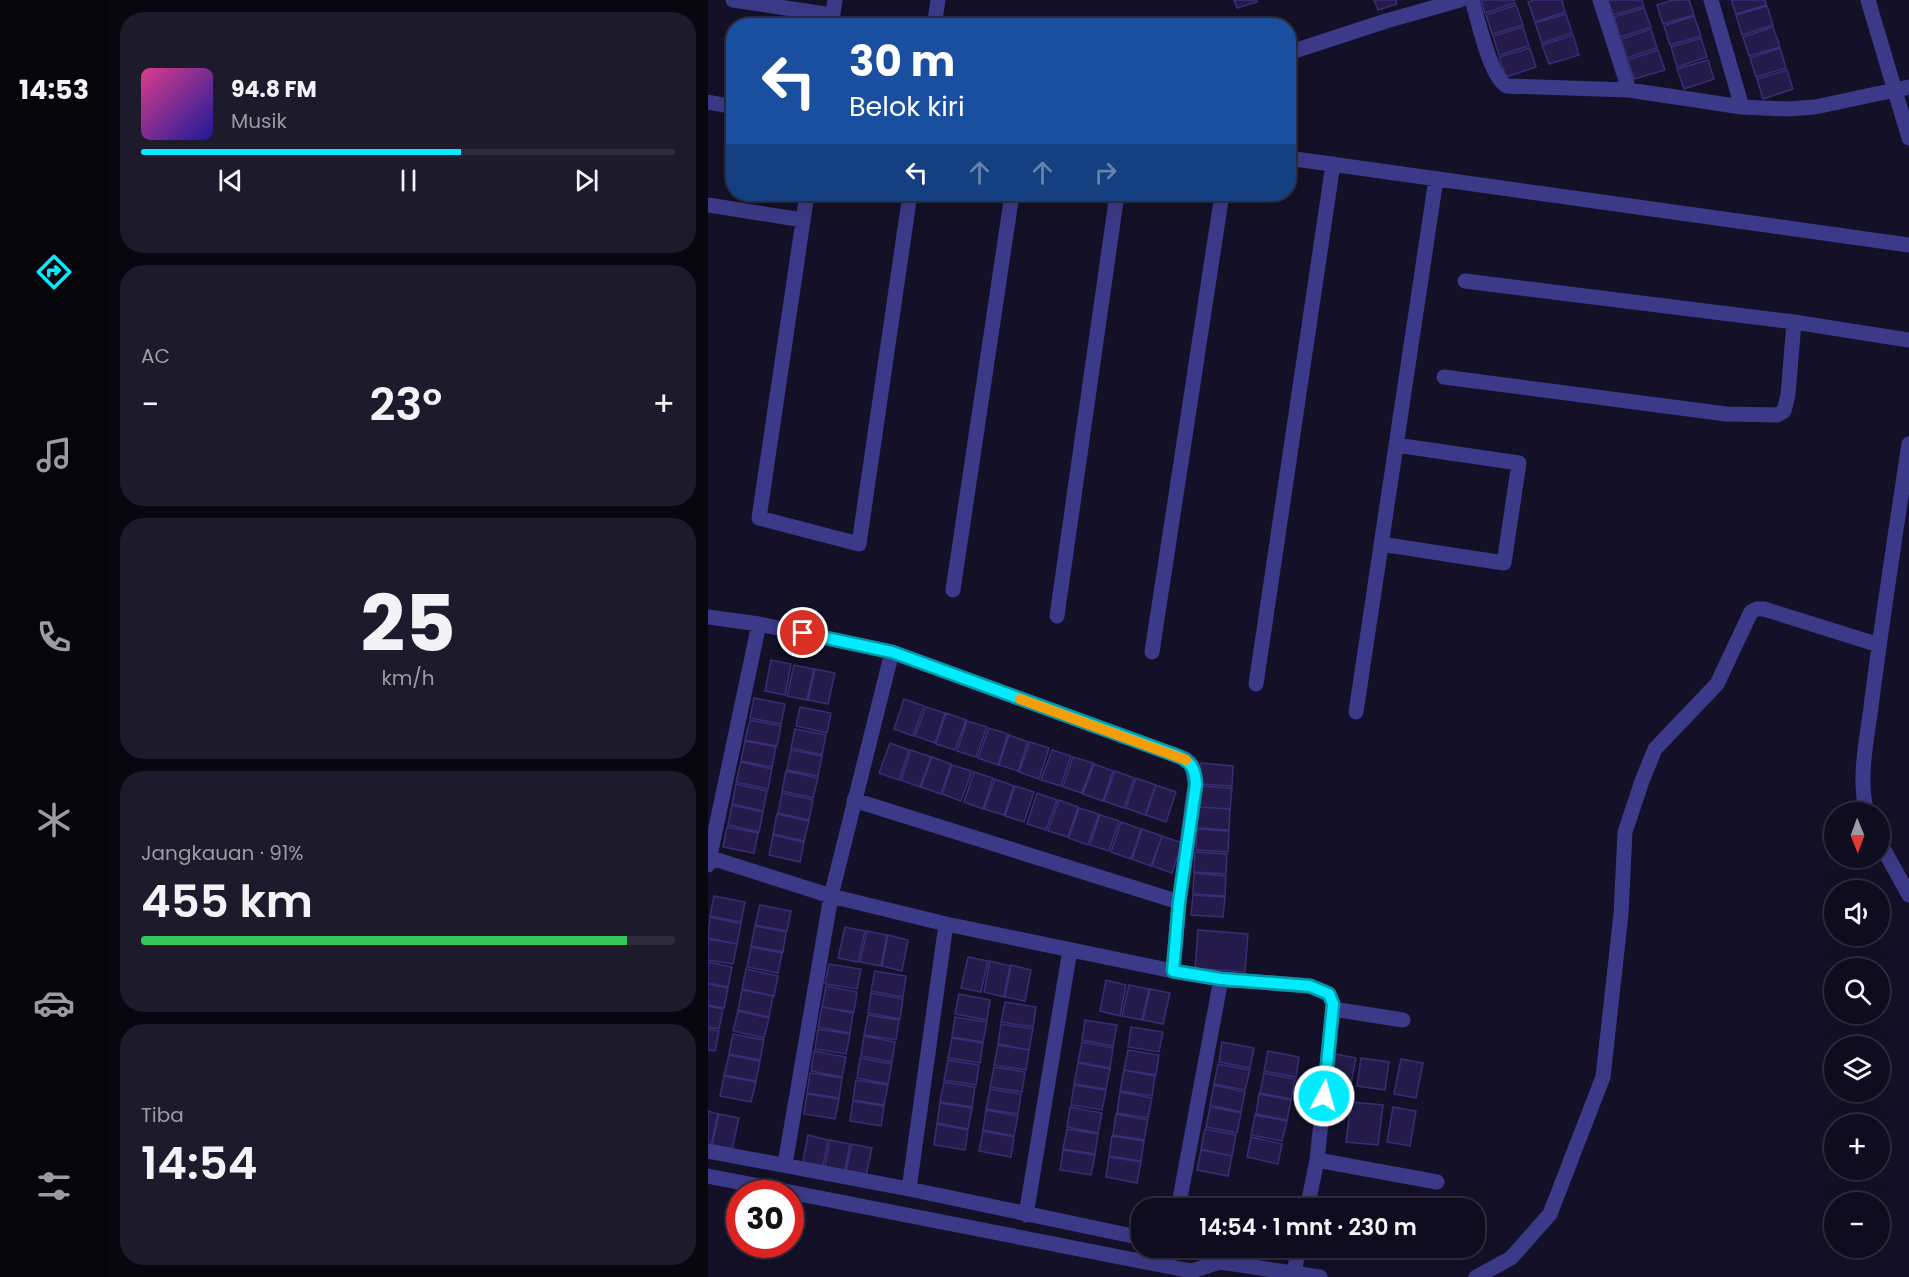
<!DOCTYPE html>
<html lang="id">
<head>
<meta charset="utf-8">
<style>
  :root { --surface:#0e0c1e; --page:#1c1a2b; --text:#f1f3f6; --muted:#9b9ba4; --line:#2e2c3c; --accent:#03ecff }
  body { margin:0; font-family:Poppins,sans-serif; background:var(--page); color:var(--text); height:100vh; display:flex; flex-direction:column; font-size:22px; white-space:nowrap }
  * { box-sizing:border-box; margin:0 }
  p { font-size:20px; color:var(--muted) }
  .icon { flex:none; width:33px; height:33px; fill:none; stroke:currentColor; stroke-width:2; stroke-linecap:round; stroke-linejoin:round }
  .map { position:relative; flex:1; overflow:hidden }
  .details { display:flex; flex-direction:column; gap:12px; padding:12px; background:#080710; width:600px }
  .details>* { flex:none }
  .hud { position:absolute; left:18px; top:18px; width:570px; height:183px; border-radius:24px; box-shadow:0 6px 24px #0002,0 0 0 2px var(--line); background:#1a4fa0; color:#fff; overflow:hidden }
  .needle { width:39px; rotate:179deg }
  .controls { position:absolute; left:1116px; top:802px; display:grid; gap:12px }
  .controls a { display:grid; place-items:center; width:66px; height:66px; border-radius:50%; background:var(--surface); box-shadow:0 6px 24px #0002,0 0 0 2px var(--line); font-size:30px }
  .speed { position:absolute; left:18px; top:1180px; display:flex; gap:12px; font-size:30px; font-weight:700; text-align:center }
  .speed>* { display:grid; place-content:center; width:78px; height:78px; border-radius:50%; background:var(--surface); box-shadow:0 6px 24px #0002,0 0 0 2px var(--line); line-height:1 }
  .speed .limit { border:9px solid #d22; background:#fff; color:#111 }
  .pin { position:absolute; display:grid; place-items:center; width:51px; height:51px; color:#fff; margin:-26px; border:3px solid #fff; border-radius:50%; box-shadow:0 2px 6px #0007 }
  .me { position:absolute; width:66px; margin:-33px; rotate:6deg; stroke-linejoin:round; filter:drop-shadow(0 0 4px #0008) }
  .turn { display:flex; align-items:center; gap:21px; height:126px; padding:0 24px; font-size:27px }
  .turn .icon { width:78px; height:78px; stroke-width:2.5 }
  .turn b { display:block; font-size:42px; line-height:51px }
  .lanes { display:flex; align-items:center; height:57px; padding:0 24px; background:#0003; justify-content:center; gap:30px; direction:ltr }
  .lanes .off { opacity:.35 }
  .big { font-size:45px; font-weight:600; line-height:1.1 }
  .details .card { flex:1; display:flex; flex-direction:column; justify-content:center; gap:9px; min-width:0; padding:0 21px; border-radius:24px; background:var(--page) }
  .details .dial { align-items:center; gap:0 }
  .dial b { font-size:78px; line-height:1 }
  .song { display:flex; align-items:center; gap:18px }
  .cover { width:72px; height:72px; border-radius:9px; background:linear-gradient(135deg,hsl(330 70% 55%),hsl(240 70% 35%)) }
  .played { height:6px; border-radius:3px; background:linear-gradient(90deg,var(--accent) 60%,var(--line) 60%) }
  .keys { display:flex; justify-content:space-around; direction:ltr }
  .heat { display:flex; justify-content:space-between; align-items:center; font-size:33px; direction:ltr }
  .charge { height:9px; border-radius:4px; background:linear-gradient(90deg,#34c759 91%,var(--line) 0) }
  .trip { position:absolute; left:423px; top:1198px; width:354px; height:60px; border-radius:24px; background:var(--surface); box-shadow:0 6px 24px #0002,0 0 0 2px var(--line); font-weight:600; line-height:60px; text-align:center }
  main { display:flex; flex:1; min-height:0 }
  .tabs { display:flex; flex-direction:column; width:108px; justify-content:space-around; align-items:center; background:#06050c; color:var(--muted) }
  .tabs .icon { width:42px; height:42px }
  .tabs .current { color:var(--accent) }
  .tabs b { font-size:27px; color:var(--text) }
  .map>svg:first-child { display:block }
</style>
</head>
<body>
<main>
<nav class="tabs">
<b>14:53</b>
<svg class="icon current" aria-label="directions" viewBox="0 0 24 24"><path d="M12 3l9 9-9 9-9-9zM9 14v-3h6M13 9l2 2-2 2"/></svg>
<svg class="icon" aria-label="music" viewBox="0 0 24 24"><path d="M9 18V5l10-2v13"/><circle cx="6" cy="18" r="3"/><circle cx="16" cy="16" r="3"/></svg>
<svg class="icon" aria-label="phone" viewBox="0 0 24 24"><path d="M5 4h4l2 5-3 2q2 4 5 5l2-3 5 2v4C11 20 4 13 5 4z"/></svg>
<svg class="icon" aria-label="climate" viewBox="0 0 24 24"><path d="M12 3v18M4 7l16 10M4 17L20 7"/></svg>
<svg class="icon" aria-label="car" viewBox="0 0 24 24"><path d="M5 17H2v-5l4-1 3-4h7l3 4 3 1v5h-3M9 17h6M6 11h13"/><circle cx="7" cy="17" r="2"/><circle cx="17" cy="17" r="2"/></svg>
<svg class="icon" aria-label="filters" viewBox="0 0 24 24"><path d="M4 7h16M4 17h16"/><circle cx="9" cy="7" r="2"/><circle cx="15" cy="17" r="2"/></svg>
</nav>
<section class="details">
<div class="card">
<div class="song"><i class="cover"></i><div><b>94.8 FM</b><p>Musik</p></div></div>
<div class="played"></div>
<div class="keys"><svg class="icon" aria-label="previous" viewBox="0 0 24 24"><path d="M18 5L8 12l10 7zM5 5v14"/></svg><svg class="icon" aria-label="pause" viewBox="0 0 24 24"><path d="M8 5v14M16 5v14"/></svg><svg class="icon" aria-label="next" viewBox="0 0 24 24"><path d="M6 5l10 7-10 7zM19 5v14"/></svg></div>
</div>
<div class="card"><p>AC</p>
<div class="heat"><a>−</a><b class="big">23°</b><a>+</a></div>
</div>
<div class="card dial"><b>25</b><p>km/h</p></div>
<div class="card"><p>Jangkauan · 91%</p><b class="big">455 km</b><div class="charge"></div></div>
<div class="card"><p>Tiba</p><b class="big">14:54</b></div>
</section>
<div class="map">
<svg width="1201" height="1277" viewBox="0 0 1201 1277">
  <rect width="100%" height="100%" fill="#131028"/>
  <path fill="#241b4a" stroke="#3a2d76" stroke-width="1.5" d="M 526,0 L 548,0 L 549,2 L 529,8 Z
    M 666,0 L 688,0 L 689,4 L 670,10 Z
    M 773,0 L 806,0 L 807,3 L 777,13 Z
    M 828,0 L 854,0 L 857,12 L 827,22 L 820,2 Z
    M 900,0 L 934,0 L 936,6 L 905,15 Z
    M 965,0 L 981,0 L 986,15 L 955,24 L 949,5 Z
    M 1023,0 L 1057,0 L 1058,5 L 1028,14 Z
    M 808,5 L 815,25 L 784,34 L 778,15 Z
    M 1059,6 L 1065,25 L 1034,35 L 1028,15 Z
    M 936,8 L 943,27 L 912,37 L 906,17 Z
    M 858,14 L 864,33 L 834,43 L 827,23 Z
    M 986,16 L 993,36 L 962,45 L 956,26 Z
    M 815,27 L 821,46 L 791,55 L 785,36 Z
    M 1065,27 L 1072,47 L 1041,56 L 1035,37 Z
    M 943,29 L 949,48 L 919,58 L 913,39 Z
    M 865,35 L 871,55 L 841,64 L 834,45 Z
    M 993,38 L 999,57 L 969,67 L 963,47 Z
    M 822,48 L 828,67 L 798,77 L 791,57 Z
    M 1072,48 L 1078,68 L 1048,77 L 1042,58 Z
    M 950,50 L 957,70 L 926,79 L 920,60 Z
    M 1000,60 L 1006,79 L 976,89 L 969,69 Z
    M 1079,70 L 1085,89 L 1055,99 L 1049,79 Z
    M 63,660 L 83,664 L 77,695 L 57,691 Z
    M 86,665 L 106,669 L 99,700 L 79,696 Z
    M 107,669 L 127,673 L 120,704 L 100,700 Z
    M 46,698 L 77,704 L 73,724 L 42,718 Z
    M 196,699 L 216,706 L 205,736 L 186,729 Z
    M 92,707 L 123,713 L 119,733 L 88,726 Z
    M 218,707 L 237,713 L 227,743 L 207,736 Z
    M 238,713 L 258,720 L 247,750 L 228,744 Z
    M 42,720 L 73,726 L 69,746 L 37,740 Z
    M 259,721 L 279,727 L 268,757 L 249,751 Z
    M 281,728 L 300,734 L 290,765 L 270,758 Z
    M 87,729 L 118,735 L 114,755 L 83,748 Z
    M 301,735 L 320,742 L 310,771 L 291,765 Z
    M 37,741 L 68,747 L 64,767 L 33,761 Z
    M 322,742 L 341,748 L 331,779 L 311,772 Z
    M 182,743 L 201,750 L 191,780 L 171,773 Z
    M 83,750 L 114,756 L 110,776 L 79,770 Z
    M 203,750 L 223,757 L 212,787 L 193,780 Z
    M 344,750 L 363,756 L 353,786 L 333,780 Z
    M 224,757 L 243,764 L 233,794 L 213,787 Z
    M 365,757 L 385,763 L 374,793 L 355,787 Z
    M 33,762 L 64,769 L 60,789 L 28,782 Z
    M 493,763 L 525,766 L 524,786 L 492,784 Z
    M 386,764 L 405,771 L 395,801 L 375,794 Z
    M 244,765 L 264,771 L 253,801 L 234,794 Z
    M 78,771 L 110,778 L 105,798 L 74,791 Z
    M 407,771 L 426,778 L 416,808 L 396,801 Z
    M 266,772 L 285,778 L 275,809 L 256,802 Z
    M 428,778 L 448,785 L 437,815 L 418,808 Z
    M 287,779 L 306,786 L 296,815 L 276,809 Z
    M 28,784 L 59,791 L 55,811 L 24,804 Z
    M 448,785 L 468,792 L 458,822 L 438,815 Z
    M 307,786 L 326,792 L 316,822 L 297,816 Z
    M 492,786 L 524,788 L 522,809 L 490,807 Z
    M 74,793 L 105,800 L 101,820 L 70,813 Z
    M 329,793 L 349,800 L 338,830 L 319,824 Z
    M 351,800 L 370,807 L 360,837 L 340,831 Z
    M 24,805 L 55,812 L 51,832 L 20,825 Z
    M 490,807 L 522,809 L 521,830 L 489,828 Z
    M 371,808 L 391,814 L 380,845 L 361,838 Z
    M 69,814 L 101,821 L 96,841 L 65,834 Z
    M 392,815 L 411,821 L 401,851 L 382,845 Z
    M 413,822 L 433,829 L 423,859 L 403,852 Z
    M 19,827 L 50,833 L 46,853 L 15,847 Z
    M 434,829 L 454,836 L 443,866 L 424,859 Z
    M 489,829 L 521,831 L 520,852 L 488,850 Z
    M 65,835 L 96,842 L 92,862 L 61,855 Z
    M 454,836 L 474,843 L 464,873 L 444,866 Z
    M 487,852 L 519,854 L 518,874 L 486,872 Z
    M 486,873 L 518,876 L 517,896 L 485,894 Z
    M 485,895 L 517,897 L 515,917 L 483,915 Z
    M 6,896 L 37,902 L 33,922 L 2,916 Z
    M 52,905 L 83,911 L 79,931 L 47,925 Z
    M 2,917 L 33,924 L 29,944 L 0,938 Z
    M 47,926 L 78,932 L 75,952 L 43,946 Z
    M 137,927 L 157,931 L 150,962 L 130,958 Z
    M 490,930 L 540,934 L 537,972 L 487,968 Z
    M 159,931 L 179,935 L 173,966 L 152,962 Z
    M 180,935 L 200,940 L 194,971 L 174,966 Z
    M 0,939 L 29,944 L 25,964 L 0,960 Z
    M 43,947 L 74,953 L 70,973 L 39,967 Z
    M 260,957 L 280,961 L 273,992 L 253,988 Z
    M 282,961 L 302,966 L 296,997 L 276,992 Z
    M 0,962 L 24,967 L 20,987 L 0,983 Z
    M 121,964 L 153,969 L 149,989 L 117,984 Z
    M 303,965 L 323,970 L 317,1001 L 297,997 Z
    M 38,969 L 70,976 L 66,996 L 34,989 Z
    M 167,971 L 198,976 L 195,997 L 163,991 Z
    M 398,980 L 418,985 L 412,1016 L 392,1011 Z
    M 0,984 L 20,988 L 16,1008 L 0,1005 Z
    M 421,985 L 441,989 L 434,1020 L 414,1016 Z
    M 118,986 L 149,992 L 146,1012 L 114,1007 Z
    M 442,989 L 462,993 L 455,1024 L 435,1020 Z
    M 34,990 L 65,996 L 61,1017 L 30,1010 Z
    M 163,993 L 195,999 L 192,1019 L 160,1013 Z
    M 251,994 L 282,1000 L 279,1020 L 247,1014 Z
    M 297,1002 L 328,1007 L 325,1027 L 293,1022 Z
    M 0,1006 L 15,1009 L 11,1029 L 0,1027 Z
    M 114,1007 L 145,1013 L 142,1033 L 110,1027 Z
    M 30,1011 L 61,1018 L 56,1038 L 25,1031 Z
    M 160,1015 L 191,1020 L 188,1040 L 156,1035 Z
    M 247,1017 L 279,1022 L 275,1042 L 244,1037 Z
    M 377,1020 L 409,1025 L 405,1046 L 374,1040 Z
    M 293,1024 L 325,1029 L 321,1050 L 290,1044 Z
    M 423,1027 L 455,1032 L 451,1052 L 420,1047 Z
    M 0,1029 L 11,1031 L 7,1051 L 0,1050 Z
    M 110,1029 L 142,1034 L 138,1054 L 107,1049 Z
    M 25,1034 L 56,1040 L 52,1060 L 21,1054 Z
    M 156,1036 L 187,1042 L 184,1062 L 153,1056 Z
    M 244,1038 L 275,1043 L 272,1063 L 240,1058 Z
    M 374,1042 L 405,1048 L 402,1068 L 370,1062 Z
    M 514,1042 L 546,1048 L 542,1068 L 511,1062 Z
    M 290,1045 L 321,1050 L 318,1070 L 286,1065 Z
    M 420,1050 L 451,1055 L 448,1075 L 416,1070 Z
    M 106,1051 L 138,1057 L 134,1077 L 103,1071 Z
    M 560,1051 L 591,1057 L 588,1077 L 556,1071 Z
    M 628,1054 L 648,1058 L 636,1120 L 616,1116 Z
    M 21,1055 L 52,1061 L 48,1081 L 16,1075 Z
    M 152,1058 L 184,1064 L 180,1084 L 149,1078 Z
    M 653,1058 L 681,1062 L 677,1090 L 649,1086 Z
    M 693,1059 L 715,1063 L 708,1098 L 686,1094 Z
    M 240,1060 L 271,1065 L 268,1085 L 236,1080 Z
    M 370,1063 L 402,1069 L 398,1089 L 366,1084 Z
    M 510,1064 L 542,1070 L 537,1090 L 506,1084 Z
    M 286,1067 L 317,1072 L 314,1092 L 282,1087 Z
    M 416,1070 L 447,1076 L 444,1096 L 412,1091 Z
    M 102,1073 L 134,1078 L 131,1098 L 99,1093 Z
    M 556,1073 L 587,1079 L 583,1099 L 552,1093 Z
    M 16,1076 L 48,1082 L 43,1102 L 12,1096 Z
    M 148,1080 L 180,1085 L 176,1105 L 145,1100 Z
    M 236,1082 L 267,1087 L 264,1107 L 232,1102 Z
    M 366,1085 L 398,1090 L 394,1110 L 363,1105 Z
    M 506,1085 L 537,1092 L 533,1112 L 502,1105 Z
    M 282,1089 L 313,1094 L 310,1114 L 278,1109 Z
    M 412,1092 L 444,1098 L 440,1118 L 409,1113 Z
    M 99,1094 L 131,1099 L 127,1119 L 96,1114 Z
    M 551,1094 L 583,1100 L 579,1120 L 548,1114 Z
    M 145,1101 L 176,1106 L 173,1126 L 142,1121 Z
    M 643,1102 L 675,1105 L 670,1145 L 638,1142 Z
    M 232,1103 L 264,1108 L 260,1129 L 229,1123 Z
    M 362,1107 L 394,1113 L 390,1133 L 359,1127 Z
    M 502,1107 L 533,1113 L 529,1133 L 498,1127 Z
    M 685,1107 L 708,1111 L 702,1146 L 679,1142 Z
    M 278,1110 L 310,1116 L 306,1136 L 275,1130 Z
    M 0,1111 L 10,1114 L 3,1145 L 0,1144 Z
    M 11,1114 L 31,1118 L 24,1149 L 4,1145 Z
    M 408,1114 L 440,1120 L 436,1140 L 405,1135 Z
    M 547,1115 L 579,1121 L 574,1141 L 543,1135 Z
    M 229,1124 L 260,1130 L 257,1150 L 226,1145 Z
    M 359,1129 L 390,1134 L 387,1154 L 355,1149 Z
    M 497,1129 L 528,1135 L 524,1156 L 493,1149 Z
    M 275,1131 L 306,1137 L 303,1157 L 271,1151 Z
    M 100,1135 L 120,1140 L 114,1171 L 94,1166 Z
    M 404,1136 L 436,1141 L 433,1161 L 401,1156 Z
    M 543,1137 L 574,1144 L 570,1164 L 539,1157 Z
    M 122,1140 L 142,1144 L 136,1175 L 116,1171 Z
    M 144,1144 L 164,1148 L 157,1180 L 137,1175 Z
    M 355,1150 L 387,1155 L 383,1175 L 352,1170 Z
    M 493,1150 L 524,1156 L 520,1176 L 489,1170 Z
    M 401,1157 L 433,1162 L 429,1183 L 398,1177 Z"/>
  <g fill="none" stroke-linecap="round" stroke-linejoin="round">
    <path stroke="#3b3a88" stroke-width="15" d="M 25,0 L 124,15
      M 764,0 C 770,19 782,78 799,86 L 921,90 L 1034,107 L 1079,109 L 1107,107 L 1201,87
      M 892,0 L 921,90
      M 1003,0 L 1034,107
      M 1160,0 L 1201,138
      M 123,26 L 127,0
      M 226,26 L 230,0
      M 580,53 L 678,21 L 752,0
      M 0,102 L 26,107
      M 580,158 L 1201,245
      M 99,194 L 51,518 L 151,544 L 202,194
      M 0,205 L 95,220
      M 757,281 L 1086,322 L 1201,340
      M 736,377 L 1018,414 L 1069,415 L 1076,411 L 1080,395 L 1086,322
      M 673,544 L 796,563 L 811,463 L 688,445
      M 245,590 L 304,194
      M 349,616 L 409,194
      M 0,617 L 51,624 L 184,652 L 478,759 L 484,765 L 487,784 L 471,902 L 465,971
      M 444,652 L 514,194
      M 548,684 L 625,164
      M 648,712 L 728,179
      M 146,800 L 471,902
      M 1159,813 C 1149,777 1160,736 1164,699 C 1175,614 1188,529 1201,444
      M 1172,843 L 1201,895
      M 0,857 L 123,896 L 238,924 L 465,971 L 513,979 L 602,986 L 621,994 L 625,1004 L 625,1009 L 609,1160 L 599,1209
      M 0,865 L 51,624
      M 625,1009 L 695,1020
      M 0,1151 L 201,1189 L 434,1238
      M 609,1160 L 729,1182
      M 77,1164 L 123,896 L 184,652
      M 0,1176 L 468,1268 L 484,1271 L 512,1262
      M 201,1189 L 238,924
      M 470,1209 L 513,979
      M 318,1215 L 362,950
      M 483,1248 L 490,1249 L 512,1262 L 612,1277
      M 586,1272 L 591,1248
      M 768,1277 L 803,1258 L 842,1214 L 895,1077 L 913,914 L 917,832 L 934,781 L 947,749 L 1009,684 L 1043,612 L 1049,609 L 1056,609 L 1171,645"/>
  </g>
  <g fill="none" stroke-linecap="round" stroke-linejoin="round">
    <defs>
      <path id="route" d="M 95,633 L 184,652 L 467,755 C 483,761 487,768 488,784 L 471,902 L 465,971 L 513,979 L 602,986 L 621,994 L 625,1004 L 616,1096"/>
    </defs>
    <use href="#route" stroke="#0299a6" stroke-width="15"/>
    <use href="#route" stroke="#03ecff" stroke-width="10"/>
    <path stroke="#f59e0b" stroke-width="10" d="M 312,699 L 478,760"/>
  </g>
</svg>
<div class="controls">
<a><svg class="needle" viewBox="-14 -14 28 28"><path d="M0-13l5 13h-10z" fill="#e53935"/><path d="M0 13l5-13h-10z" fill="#9b9ba4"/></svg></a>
<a><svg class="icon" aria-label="sound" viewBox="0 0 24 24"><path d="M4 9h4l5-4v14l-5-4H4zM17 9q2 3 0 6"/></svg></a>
<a><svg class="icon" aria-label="search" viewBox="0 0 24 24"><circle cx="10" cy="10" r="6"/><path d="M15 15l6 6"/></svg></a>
<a><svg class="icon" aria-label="layers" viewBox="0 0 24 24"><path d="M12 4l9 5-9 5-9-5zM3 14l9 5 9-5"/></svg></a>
<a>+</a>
<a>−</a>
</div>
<div class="speed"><div class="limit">30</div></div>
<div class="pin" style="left:95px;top:633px;background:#d93025"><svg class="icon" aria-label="arrive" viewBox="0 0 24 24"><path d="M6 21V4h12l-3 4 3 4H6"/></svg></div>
<svg class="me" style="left:616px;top:1096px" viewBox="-20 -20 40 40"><circle r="17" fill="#03ecff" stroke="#fff" stroke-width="3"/><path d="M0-11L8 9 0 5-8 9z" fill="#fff"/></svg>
<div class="trip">14:54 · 1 mnt · 230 m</div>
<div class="hud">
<div class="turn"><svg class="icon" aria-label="left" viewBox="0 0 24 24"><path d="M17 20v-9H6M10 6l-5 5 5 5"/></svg><div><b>30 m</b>Belok kiri</div></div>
<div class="lanes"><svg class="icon" aria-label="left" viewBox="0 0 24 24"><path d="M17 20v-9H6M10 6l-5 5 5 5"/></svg><svg class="icon off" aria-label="ahead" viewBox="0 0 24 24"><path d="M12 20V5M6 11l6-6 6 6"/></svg><svg class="icon off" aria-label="ahead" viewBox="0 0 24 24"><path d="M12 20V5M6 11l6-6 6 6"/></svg><svg class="icon off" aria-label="right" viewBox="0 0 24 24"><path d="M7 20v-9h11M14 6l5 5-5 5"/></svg></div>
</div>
</div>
</main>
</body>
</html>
